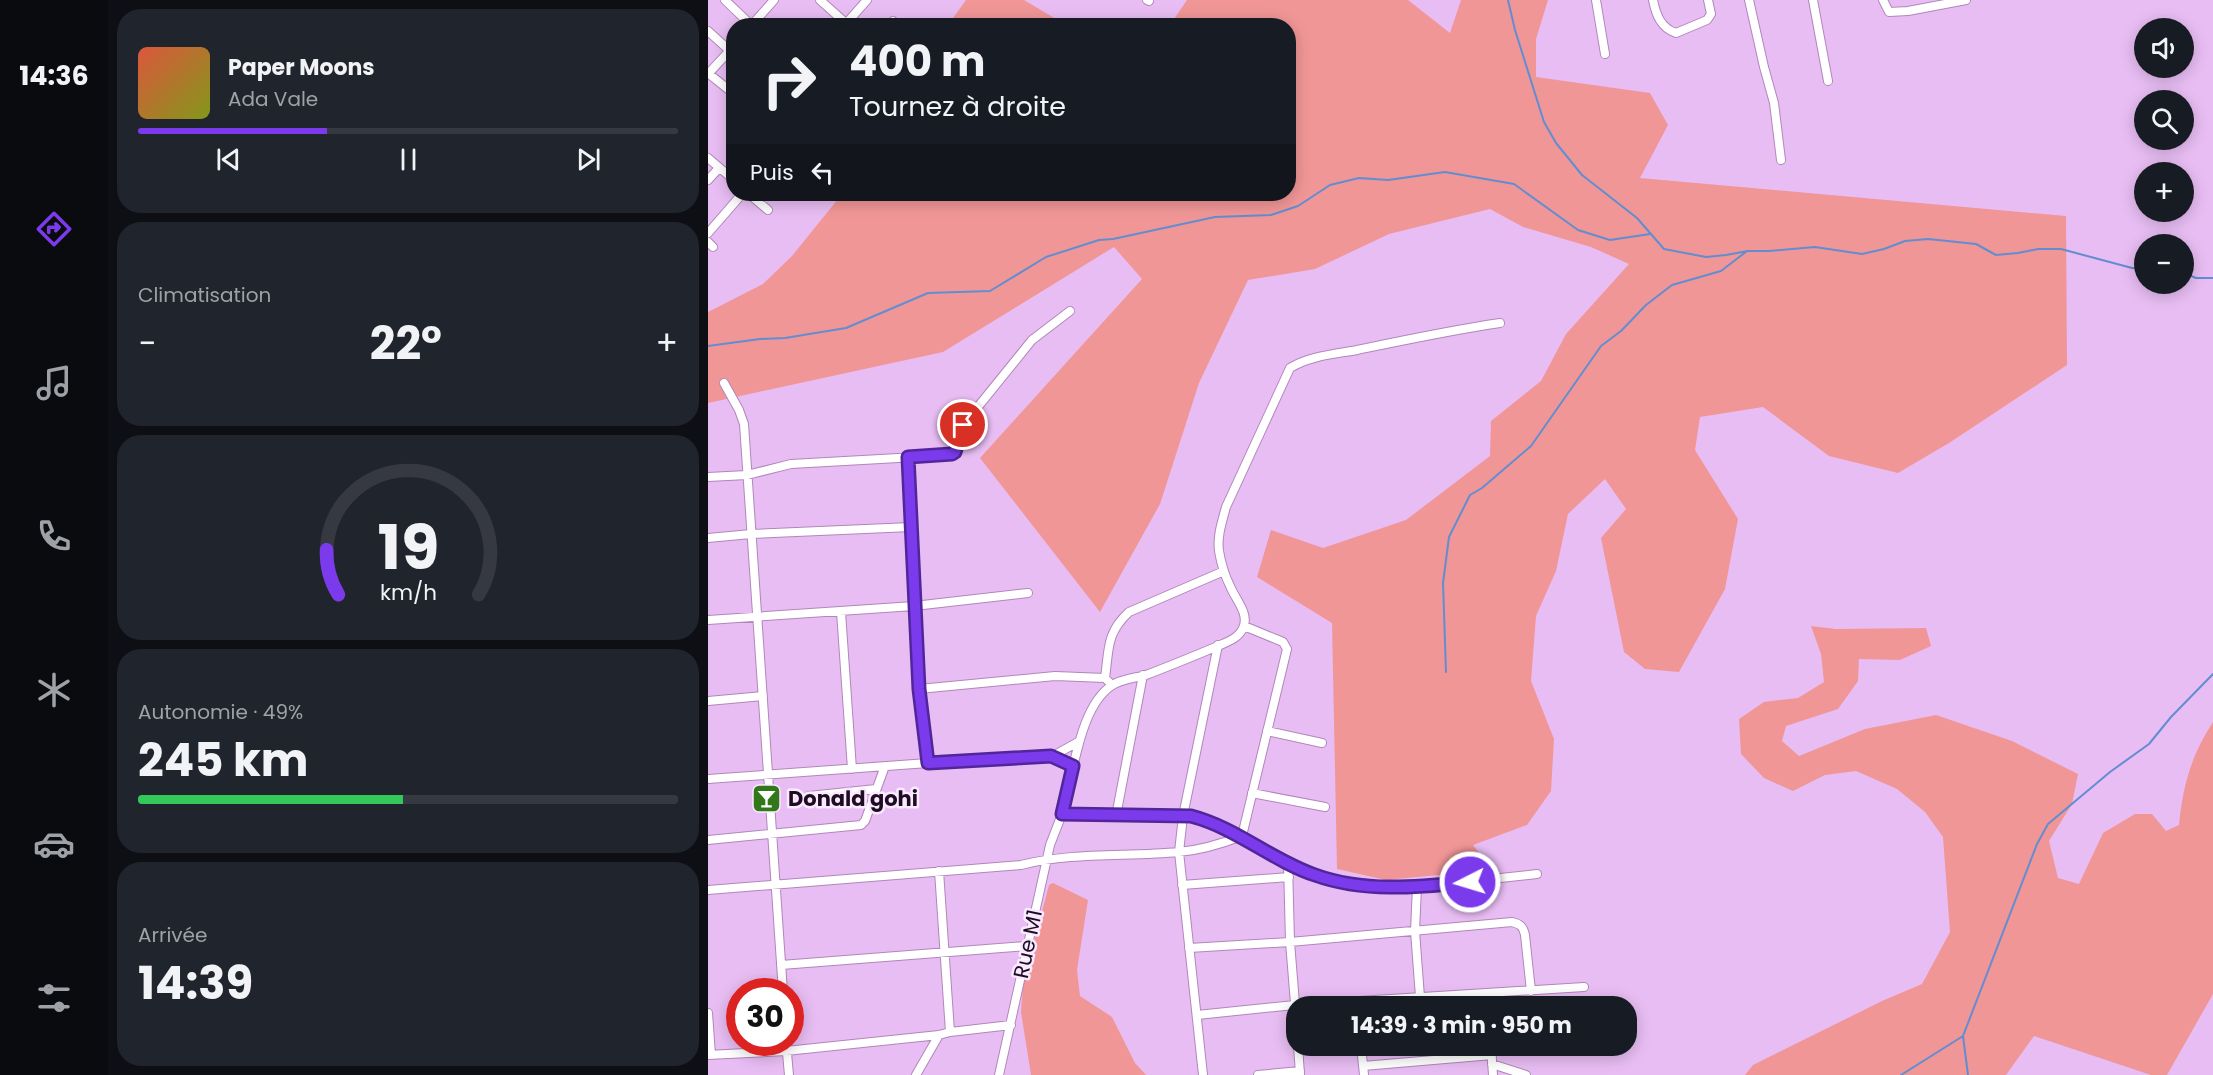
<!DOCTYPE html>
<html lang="fr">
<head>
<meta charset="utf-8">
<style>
  :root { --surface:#171b24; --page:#20242c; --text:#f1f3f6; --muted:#9ea1a6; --line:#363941; --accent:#7c3aed }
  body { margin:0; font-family:Poppins,sans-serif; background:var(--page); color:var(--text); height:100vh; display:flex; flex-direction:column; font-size:22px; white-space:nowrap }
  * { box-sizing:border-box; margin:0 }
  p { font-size:20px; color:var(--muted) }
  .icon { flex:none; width:33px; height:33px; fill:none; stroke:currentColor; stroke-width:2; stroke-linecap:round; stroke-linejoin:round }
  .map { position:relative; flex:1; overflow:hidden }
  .sheet { display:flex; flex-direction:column; gap:9px; padding:9px; background:#0d0f14; width:600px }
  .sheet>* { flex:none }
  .guide { position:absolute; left:18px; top:18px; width:570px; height:183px; border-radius:24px; box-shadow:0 3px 15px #0003; background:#171b24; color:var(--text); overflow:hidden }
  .fabs { position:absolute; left:1426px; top:18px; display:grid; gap:12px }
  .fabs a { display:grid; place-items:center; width:60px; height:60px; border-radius:50%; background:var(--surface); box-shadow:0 3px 15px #0003; font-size:30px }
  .speed { position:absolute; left:18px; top:978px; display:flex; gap:12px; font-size:30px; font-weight:700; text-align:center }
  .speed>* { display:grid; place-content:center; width:78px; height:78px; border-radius:50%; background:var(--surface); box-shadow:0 3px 15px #0003; line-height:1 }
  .speed .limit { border:9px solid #d22; background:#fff; color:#111 }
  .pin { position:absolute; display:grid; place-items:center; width:51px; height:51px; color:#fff; margin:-26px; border:3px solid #fff; border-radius:50%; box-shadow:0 2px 6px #0007 }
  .me { position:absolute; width:66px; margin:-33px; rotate:265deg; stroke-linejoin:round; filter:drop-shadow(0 0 4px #0008) }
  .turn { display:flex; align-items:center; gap:21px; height:126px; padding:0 24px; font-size:27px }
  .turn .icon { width:78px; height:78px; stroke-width:2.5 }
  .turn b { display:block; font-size:42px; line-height:51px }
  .then { display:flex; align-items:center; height:57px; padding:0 24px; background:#0003; gap:12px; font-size:22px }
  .big { font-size:45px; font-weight:700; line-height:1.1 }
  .sheet .widget { flex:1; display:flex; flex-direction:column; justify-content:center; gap:9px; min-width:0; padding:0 21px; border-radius:24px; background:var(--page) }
  .sheet .dial { align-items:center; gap:0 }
  .dial svg { height:156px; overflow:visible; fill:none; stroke:var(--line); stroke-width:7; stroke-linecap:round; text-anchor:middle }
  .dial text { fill:var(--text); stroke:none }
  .song { display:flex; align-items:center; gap:18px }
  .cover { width:72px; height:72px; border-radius:9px; background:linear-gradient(135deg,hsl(10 70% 55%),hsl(70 70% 35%)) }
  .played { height:6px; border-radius:3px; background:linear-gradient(90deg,var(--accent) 35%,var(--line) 35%) }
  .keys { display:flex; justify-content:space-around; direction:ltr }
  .heat { display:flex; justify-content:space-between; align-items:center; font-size:33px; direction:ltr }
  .charge { height:9px; border-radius:4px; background:linear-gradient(90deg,#34c759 49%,var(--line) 0) }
  .trip { position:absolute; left:578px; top:996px; width:351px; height:60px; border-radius:24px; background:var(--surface); box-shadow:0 3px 15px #0003; font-weight:700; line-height:60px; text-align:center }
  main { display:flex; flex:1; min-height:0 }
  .dock { display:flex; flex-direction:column; width:108px; justify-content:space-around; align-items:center; background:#090b0e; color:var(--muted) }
  .dock .icon { width:42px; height:42px }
  .dock .active { color:var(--accent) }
  .dock b { font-size:27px; color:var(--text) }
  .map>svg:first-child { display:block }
</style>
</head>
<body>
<main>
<nav class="dock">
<b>14:36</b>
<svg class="icon active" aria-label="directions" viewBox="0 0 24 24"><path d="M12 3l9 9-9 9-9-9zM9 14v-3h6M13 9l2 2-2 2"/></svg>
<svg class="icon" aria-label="music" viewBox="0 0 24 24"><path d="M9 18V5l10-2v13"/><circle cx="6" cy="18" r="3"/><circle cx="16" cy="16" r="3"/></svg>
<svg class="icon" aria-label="phone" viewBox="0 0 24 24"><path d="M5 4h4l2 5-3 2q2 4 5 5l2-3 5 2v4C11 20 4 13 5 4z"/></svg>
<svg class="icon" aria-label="climate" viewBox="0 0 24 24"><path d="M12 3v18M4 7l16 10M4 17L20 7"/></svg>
<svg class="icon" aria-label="car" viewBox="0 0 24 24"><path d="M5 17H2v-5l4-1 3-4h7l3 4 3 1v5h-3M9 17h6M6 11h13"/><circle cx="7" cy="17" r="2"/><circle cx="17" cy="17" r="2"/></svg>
<svg class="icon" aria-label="filters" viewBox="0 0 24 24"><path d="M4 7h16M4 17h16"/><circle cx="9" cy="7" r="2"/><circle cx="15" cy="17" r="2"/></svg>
</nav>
<section class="sheet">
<div class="widget">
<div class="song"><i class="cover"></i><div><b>Paper Moons</b><p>Ada Vale</p></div></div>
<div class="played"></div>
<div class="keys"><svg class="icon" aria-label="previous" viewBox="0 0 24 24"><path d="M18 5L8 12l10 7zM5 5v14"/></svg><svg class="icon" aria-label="pause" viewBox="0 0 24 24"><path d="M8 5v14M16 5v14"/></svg><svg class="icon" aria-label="next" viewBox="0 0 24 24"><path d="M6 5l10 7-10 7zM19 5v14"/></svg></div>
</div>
<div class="widget"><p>Climatisation</p>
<div class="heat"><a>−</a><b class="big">22°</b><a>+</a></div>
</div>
<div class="widget dial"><svg viewBox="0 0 100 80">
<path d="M14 69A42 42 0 1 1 86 69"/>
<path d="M14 69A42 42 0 0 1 8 46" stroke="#7c3aed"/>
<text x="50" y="56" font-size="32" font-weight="700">19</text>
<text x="50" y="72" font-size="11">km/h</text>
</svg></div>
<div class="widget"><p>Autonomie · 49%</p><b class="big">245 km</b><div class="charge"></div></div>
<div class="widget"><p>Arrivée</p><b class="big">14:39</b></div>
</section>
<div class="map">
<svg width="1505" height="1075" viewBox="0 0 1505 1075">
  <rect width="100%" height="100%" fill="#e8bdf3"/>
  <path fill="#f19697" d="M 258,0 L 316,0 L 358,25 L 240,25 Z
    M 479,0 L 700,0 L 742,33 L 753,0 L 840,0 L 828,39 L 828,77 L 942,93 L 960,125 L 932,178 L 1358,216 L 1359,365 L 1241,443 L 1190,473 L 1121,456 L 1055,407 L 992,417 L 987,450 L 1030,519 L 1017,589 L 971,672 L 937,669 L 916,652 L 893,538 L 918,509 L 897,479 L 860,514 L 848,571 L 828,616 L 823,681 L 846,739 L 843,791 L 819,825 L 765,845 L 783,870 L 678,880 L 629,869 L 624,623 L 549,577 L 563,530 L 615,548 L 698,520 L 782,456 L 783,421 L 833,381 L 858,334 L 921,264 L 883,247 L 815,227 L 782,209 L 681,234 L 607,269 L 540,280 L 491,383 L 452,504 L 392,612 L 272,458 L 434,279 L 406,247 L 235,352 L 0,403 L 0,312 L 55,284 L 84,256 L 134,194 L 580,194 L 580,26 L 462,25 Z
    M 1103,626 L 1128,629 L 1218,628 L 1223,646 L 1192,660 L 1151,659 L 1150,681 L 1130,709 L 1078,726 L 1074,741 L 1091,756 L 1157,729 L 1228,715 L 1304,741 L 1370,774 L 1364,804 L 1341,841 L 1350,878 L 1371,884 L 1395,833 L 1427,814 L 1444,814 L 1458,831 L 1471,825 C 1475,785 1483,756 1505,722 L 1505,994 L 1459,1075 L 1443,1075 L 1326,1036 L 1298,1075 L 1037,1075 L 1045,1065 L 1174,1001 L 1214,984 L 1242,932 L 1235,837 L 1217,812 L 1189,789 L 1148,771 L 1117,775 L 1085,791 L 1056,778 L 1033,754 L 1031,719 L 1056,702 L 1090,698 L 1116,682 L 1113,654 Z
    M 345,883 L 380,900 L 369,970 L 372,996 L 404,1017 L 427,1063 L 438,1075 L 323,1075 L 313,1012 L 315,984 L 341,885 Z"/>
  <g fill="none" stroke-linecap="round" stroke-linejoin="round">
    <path stroke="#628dd1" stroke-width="2" d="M 800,0 L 807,30 L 836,122 L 848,143 L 874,175 L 929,218 L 956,249 L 998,257 L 1018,255 L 1040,251 L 1061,251 L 1107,247 L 1154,254 L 1176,249 L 1197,241 L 1220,239 L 1268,244 L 1288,255 L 1310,253 L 1330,249 L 1353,249 L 1424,268 L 1437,268
      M 1476,273 L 1488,278 L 1505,278
      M 0,346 L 52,339 L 77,338 L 138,328 L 220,293 L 282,291 L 338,257 L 391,240 L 405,239 L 507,217 L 563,215 L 590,206 L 622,185 L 651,178 L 680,180 L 737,172 L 806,184 L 870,230 L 902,240 L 942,234
      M 738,672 L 735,583 L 741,537 L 762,495 L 774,488 L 823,446 L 893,346 L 913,331 L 938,305 L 964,285 L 1013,271 L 1039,251
      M 1255,1036 L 1260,1075
      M 1193,1075 L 1255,1036 L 1329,844 L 1340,824 L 1402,772 L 1441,744 L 1463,717 L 1505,674"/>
    <defs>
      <path id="street" d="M 17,0 L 44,26
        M 112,0 L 141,26
        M 439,0 L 441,1
        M 888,0 L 897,54
        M 945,0 C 948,15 953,28 968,33 L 999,20 L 1003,14 L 1000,0
        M 1041,0 L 1056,67 L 1066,103 L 1073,160
        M 1105,0 L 1120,81
        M 1175,0 L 1181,12 L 1200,11 L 1258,0
        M 43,26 L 66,0
        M 136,26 L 159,0
        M 181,26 L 185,21
        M 0,31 L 21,50
        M 0,73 L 26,94
        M 0,74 L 26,46
        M 0,158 L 26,180
        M 0,180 L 11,168
        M 41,194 L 60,210
        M 50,201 L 57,194
        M 0,233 L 34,194
        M 0,242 L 5,247
        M 16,383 L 31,410 L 36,424 L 75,992
        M 200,457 L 211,689 L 220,763
        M 0,477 L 39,475 L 83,464 L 244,455 L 247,452 L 252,429 L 324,340 L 362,311
        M 0,538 L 43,534 L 203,527
        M 133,612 L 144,769
        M 0,620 L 206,606 L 320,593
        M 397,678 C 401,650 398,633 421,612 L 516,571
        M 211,689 L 347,676 L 397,678 L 404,685
        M 0,701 L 55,696
        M 559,731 L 614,743
        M 343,757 L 370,742
        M 365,767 C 371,741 380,702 403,686 C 412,679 427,678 438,675 C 462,666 486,656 510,646 C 519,642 531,638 535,628 C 542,614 527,599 522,586 C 517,576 513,563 511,551 C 509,536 514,522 518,507 L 582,368 C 601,356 627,354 649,350 C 697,340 744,330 792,323
        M 0,779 L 220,763 L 343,757 L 365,767 L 354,814 L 342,845 L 291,1075
        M 544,793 L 617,807
        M 101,796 L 168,789
        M 354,814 L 483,816 L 503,821 L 606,875 L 643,886 L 709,887 L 829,874
        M 408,816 L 435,675
        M 0,840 L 153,825 L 157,821 L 177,766
        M 580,863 L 582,942 L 588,1016
        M 231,871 L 242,1032
        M 474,885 L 581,877
        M 709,887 L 707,931 L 712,997
        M 0,890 L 313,865 C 364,852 418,857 471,852 C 493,850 513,844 534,836 L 579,649 L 575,642 L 536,626
        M 481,948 L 582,942 L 804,922 C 812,924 815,926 817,935 L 823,991
        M 73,965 L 318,946
        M 780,993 L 781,1006
        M 0,1013 L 3,1055
        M 489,1015 L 587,1005 L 876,987
        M 78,1042 L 81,1075
        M 590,1046 L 592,1074
        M 653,1046 L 656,1075
        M 783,1046 L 785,1075
        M 0,1055 L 78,1051 L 231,1035 L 242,1032 L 303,1025
        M 784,1064 L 818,1075
        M 655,1066 L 784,1055
        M 208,1075 L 231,1035
        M 495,1075 L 471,852 L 475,816 L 510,645
        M 550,1075 L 592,1071"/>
    </defs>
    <use href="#street" stroke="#b087ba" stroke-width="10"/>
    <use href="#street" stroke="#fff" stroke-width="8"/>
  </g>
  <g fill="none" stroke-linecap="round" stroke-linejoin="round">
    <defs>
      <path id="route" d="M 255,425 L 247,452 L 244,454 L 200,457 L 211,689 L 220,763 L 343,756 L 365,766 L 354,814 L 483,816 C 529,828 563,860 607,875 C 657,893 711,887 762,882"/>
    </defs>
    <use href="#route" stroke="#51269a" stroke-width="15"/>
    <use href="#route" stroke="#7c3aed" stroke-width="10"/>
  </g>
  <defs>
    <symbol id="bar-square" viewBox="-11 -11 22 22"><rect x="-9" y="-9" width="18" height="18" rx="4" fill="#32781b" stroke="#fae9ff"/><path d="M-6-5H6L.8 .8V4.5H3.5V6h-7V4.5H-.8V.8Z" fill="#fff"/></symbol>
  </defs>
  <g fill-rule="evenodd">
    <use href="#bar-square" x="42" y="782" width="33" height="33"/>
  </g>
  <g text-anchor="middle" stroke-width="5" stroke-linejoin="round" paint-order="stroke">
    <g font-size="21" font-weight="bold" fill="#1d0d20" stroke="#fae9ff" text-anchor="start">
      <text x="80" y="806">Donald gohi</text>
    </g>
    <g font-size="21" fill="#1d0d20" stroke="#fae9ff">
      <text transform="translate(320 944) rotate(-78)" y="7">Rue M1</text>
    </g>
  </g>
</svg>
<div class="fabs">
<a><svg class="icon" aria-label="sound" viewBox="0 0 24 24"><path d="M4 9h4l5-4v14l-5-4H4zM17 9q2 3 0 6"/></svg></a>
<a><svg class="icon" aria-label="search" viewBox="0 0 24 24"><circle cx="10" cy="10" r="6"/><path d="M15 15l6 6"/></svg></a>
<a>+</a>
<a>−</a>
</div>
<div class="speed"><div class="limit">30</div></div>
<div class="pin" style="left:255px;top:425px;background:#d93025"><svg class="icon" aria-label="arrive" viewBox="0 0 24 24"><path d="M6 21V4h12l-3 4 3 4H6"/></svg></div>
<svg class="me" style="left:762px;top:882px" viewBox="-20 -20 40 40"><circle r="17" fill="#7c3aed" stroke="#fff" stroke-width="3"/><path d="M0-11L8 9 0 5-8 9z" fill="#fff"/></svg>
<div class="trip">14:39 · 3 min · 950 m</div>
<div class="guide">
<div class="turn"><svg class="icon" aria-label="right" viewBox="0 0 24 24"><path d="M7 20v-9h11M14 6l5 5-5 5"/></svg><div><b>400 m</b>Tournez à droite</div></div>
<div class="then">Puis<svg class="icon" aria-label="left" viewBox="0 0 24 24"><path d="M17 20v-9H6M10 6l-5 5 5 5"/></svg></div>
</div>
</div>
</main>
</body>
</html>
